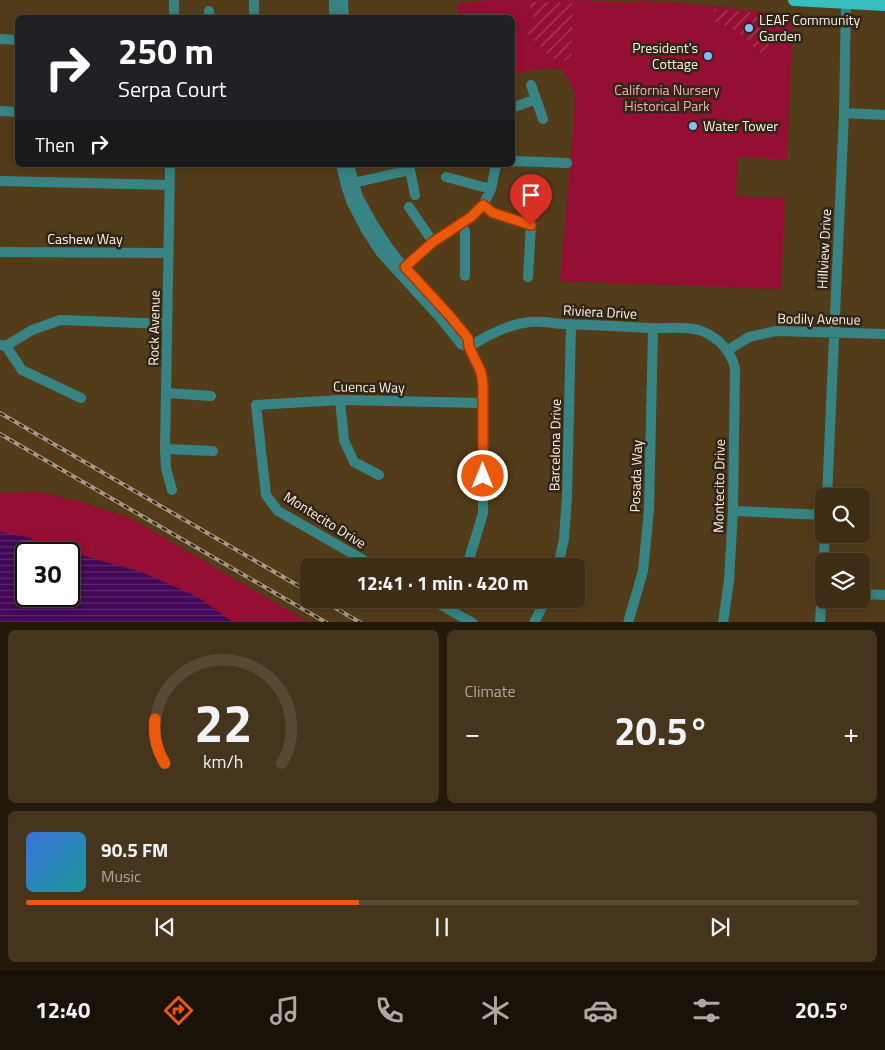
<!DOCTYPE html>
<html lang="en">
<head>
<meta charset="utf-8">
<style>
  :root { --surface:#3e2d14; --page:#45351d; --text:#f1f3f6; --muted:#ada8a0; --line:#574934; --accent:#ea580c }
  body { margin:0; font-family:"Titillium Web",sans-serif; background:var(--page); color:var(--text); height:100vh; display:flex; flex-direction:column; font-size:19px; white-space:nowrap }
  * { box-sizing:border-box; margin:0 }
  p { font-size:16px; color:var(--muted) }
  .icon { flex:none; width:28px; height:28px; fill:none; stroke:currentColor; stroke-width:2; stroke-linecap:round; stroke-linejoin:round }
  .map { position:relative; height:622px; overflow:hidden }
  .sheet { display:flex; flex-direction:column; gap:8px; padding:8px; background:#22190b; flex:1 }
  .sheet>* { flex:none }
  .hud { position:absolute; left:15px; top:15px; width:500px; height:152px; border-radius:8px; box-shadow:0 2px 12px #0003,0 0 0 1px var(--line); background:#202124; color:#fff; overflow:hidden }
  .tools { position:absolute; left:815px; top:488px; display:grid; gap:10px }
  .tools a { display:grid; place-items:center; width:55px; height:55px; border-radius:8px; background:var(--surface); box-shadow:0 2px 12px #0003,0 0 0 1px var(--line); font-size:25px }
  .speed { position:absolute; left:15px; top:542px; display:flex; gap:10px; font-size:25px; font-weight:700; text-align:center }
  .speed>* { display:grid; place-content:center; width:65px; height:65px; border-radius:50%; background:var(--surface); box-shadow:0 2px 12px #0003,0 0 0 1px var(--line); line-height:1 }
  .speed .limit { border:2px solid #111; border-radius:8px; background:#fff; color:#111 }
  .pin { position:absolute; display:grid; place-items:center; width:42px; height:42px; color:#fff; margin:-51px -21px; border-radius:50% 50% 50% 0; rotate:-45deg; box-shadow:0 0 5px #0007 }
  .pin .icon { rotate:45deg }
  .me { position:absolute; width:55px; margin:-28px; rotate:0deg; stroke-linejoin:round; filter:drop-shadow(0 0 4px #0008) }
  .turn { display:flex; align-items:center; gap:18px; height:105px; padding:0 20px; font-size:22px }
  .turn .icon { width:65px; height:65px; stroke-width:2.5 }
  .turn b { display:block; font-size:35px; line-height:42px }
  .then { display:flex; align-items:center; height:48px; padding:0 20px; background:#0003; gap:10px; font-size:19px }
  .big { font-size:38px; font-weight:700; line-height:1.1 }
  .sheet .widget { flex:1; display:flex; flex-direction:column; justify-content:center; gap:8px; min-width:0; padding:0 18px; border-radius:8px; background:var(--page) }
  .sheet .dial { align-items:center; gap:0 }
  .dial svg { height:130px; overflow:visible; fill:none; stroke:var(--line); stroke-width:7; stroke-linecap:round; text-anchor:middle }
  .dial text { fill:var(--text); stroke:none }
  .song { display:flex; align-items:center; gap:15px }
  .cover { width:60px; height:60px; border-radius:8px; background:linear-gradient(135deg,hsl(220 70% 55%),hsl(180 70% 35%)) }
  .played { height:5px; border-radius:2px; background:linear-gradient(90deg,var(--accent) 40%,var(--line) 40%) }
  .keys { display:flex; justify-content:space-around; direction:ltr }
  .heat { display:flex; justify-content:space-between; align-items:center; font-size:28px; direction:ltr }
  .sheet .tiles { flex:1; display:grid; gap:8px; grid-template-columns:1fr 1fr }
  .widget:last-child { grid-column:span 2 }
  .trip { position:absolute; left:300px; top:558px; width:285px; height:50px; border-radius:8px; background:var(--surface); box-shadow:0 2px 12px #0003,0 0 0 1px var(--line); font-weight:700; line-height:50px; text-align:center }
  .menu { display:flex; height:80px; justify-content:space-around; align-items:center; background:#191208; color:var(--muted) }
  .menu .icon { width:35px; height:35px }
  .menu .on { color:var(--accent) }
  .menu b { font-size:22px; color:var(--text) }
  .map>svg:first-child { display:block }
</style>
</head>
<body>
<div class="map">
<svg width="885" height="623" viewBox="0 0 885 623">
  <defs>
    <pattern id="garden-furrows" width="10" height="10" patternUnits="userSpaceOnUse" patternTransform="scale(1.25)"><rect width="10" height="10" fill="#950e33"/><path d="M-1 1l2-2M0 10L10 0M9 11l2-2" fill="none" stroke="#aa3d5a"/></pattern>
    <pattern id="water-rules" width="6" height="5" patternUnits="userSpaceOnUse" patternTransform="scale(1.25)"><rect width="6" height="5" fill="#430858"/><path d="M0 2.5h6" fill="none" stroke="#5f2c70"/></pattern>
  </defs>
  <rect width="100%" height="100%" fill="#533c1a"/>
  <path fill="#950e33" fill-rule="evenodd" d="M 492,0 L 574,0 L 662,4 L 632,0 L 643,0 L 731,8 L 793,16 L 787,160 L 738,157 L 736,196 L 785,198 L 781,289 L 560,281 L 574,119 L 575,93 L 563,70 L 546,68 L 513,74 L 512,18 L 458,17 L 458,3 Z
    M 41,492 L 84,503 L 130,518 L 308,622 L 0,622 L 0,493 ZM 26,554 L 69,554 L 69,596 L 26,596 Z"/>
  <path fill="url(#garden-furrows)" d="M 528,2 L 573,3 L 571,61 L 559,60 L 551,58 L 525,31 L 532,27 C 534,17 533,11 528,2 Z
    M 714,9 L 769,14 L 768,53 L 756,52 C 747,37 731,26 713,21 Z"/>
  <path fill="url(#water-rules)" fill-rule="evenodd" d="M 0,532 L 31,538 L 44,548 L 74,553 L 141,572 L 196,596 L 233,622 L 0,622 ZM 26,554 L 69,554 L 69,596 L 26,596 Z"/>
  <g fill="none" stroke-linecap="round" stroke-linejoin="round">
    <path stroke="#388484" stroke-width="10" d="M 334,0 L 334,18
      M 343,0 L 344,18
      M 174,18 L 174,0
      M 209,18 L 209,11
      M 254,18 L 254,0
      M 0,39 L 18,40
      M 531,85 L 543,119
      M 512,108 L 536,99
      M 0,111 L 18,112
      M 844,113 L 885,115
      M 512,162 L 515,161 L 567,163
      M 170,165 L 165,449 L 166,468 L 172,490
      M 341,165 L 347,189 L 352,203 L 366,230 L 381,253 L 442,320 L 461,344 L 469,347
      M 349,165 L 358,197 L 373,224 L 388,247 L 398,260 L 449,315 L 468,338 L 469,347 L 481,373 L 483,385 L 483,513 L 467,566
      M 446,177 L 491,189
      M 0,181 L 170,185
      M 349,184 L 410,170 L 415,195
      M 483,205 L 493,213 L 531,225 L 528,277
      M 409,207 L 433,242
      M 461,225 L 465,231 L 465,276
      M 0,252 L 169,253
      M 405,267 L 433,242 L 471,217 L 483,205 L 491,189 L 496,165
      M 0,345 L 6,346 L 32,330 L 60,320 L 167,324
      M 6,346 L 22,370 L 81,398
      M 469,347 C 487,335 507,325 529,322 C 540,321 552,323 563,324 C 591,325 619,326 647,328 C 666,329 687,325 704,332 C 720,339 732,353 735,369 L 733,511 L 729,580 L 723,623
      M 728,350 L 749,337 L 776,331 L 885,334
      M 167,393 L 211,396
      M 340,400 L 344,440 L 354,462 L 379,475
      M 165,449 L 213,451
      M 827,496 L 844,113 L 846,3
      M 733,511 L 824,515
      M 374,566 L 278,511 L 266,495 L 256,405 L 340,400 L 483,403
      M 558,566 L 564,539 L 567,496 L 571,324
      M 861,594 L 885,595
      M 430,599 L 473,623
      M 534,623 L 546,599
      M 628,623 L 643,571 L 649,510 L 653,328
      M 820,623 L 825,534"/>
    <path stroke="#38c0c0" stroke-width="12" d="M 794,0 L 885,5"/>
    <defs>
      <path id="rail" d="M 0,413 L 309,592
        M 0,434 L 327,623
        M 320,599 L 361,623"/>
    </defs>
    <use href="#rail" stroke="#a9987f" stroke-width="4"/>
    <use href="#rail" stroke="#302517" stroke-width="2" stroke-dasharray="5.5" stroke-linecap="butt"/>
  </g>
  <g fill="none" stroke-linecap="round" stroke-linejoin="round">
    <defs>
      <path id="route" d="M 483,476 L 483,385 L 481,372 L 469,347 L 468,338 L 449,315 L 405,267 L 433,242 L 471,217 L 483,205 L 493,213 L 531,225"/>
    </defs>
    <use href="#route" stroke="#983908" stroke-width="12"/>
    <use href="#route" stroke="#ea580c" stroke-width="9"/>
  </g>
  <g fill="#87bbfb" stroke="#302517" stroke-width="2">
    <circle cx="749" cy="28" r="5"/>
    <circle cx="708" cy="56" r="5"/>
    <circle cx="693" cy="126" r="5"/>
  </g>
  <g text-anchor="middle" stroke-width="5" stroke-linejoin="round" paint-order="stroke">
    <g font-size="14" fill="#fdf2e3" stroke="#302517" text-anchor="start">
      <text x="759" y="25">LEAF Community<tspan x="759" dy="16">Garden</tspan></text>
      <text x="698" y="53" text-anchor="end">President's<tspan x="698" dy="16">Cottage</tspan></text>
      <text x="703" y="131">Water Tower</text>
    </g>
    <g font-size="14" fill="#f1afb3" stroke="#302517">
      <text x="667" y="95">California Nursery<tspan x="667" dy="16">Historical Park</tspan></text>
    </g>
    <g font-size="14" fill="#fdf2e3" stroke="#302517">
      <text x="85" y="244">Cashew Way</text>
      <text transform="translate(824 249) rotate(-87)" y="5">Hillview Drive</text>
      <text transform="translate(600 312) rotate(3)" y="5">Riviera Drive</text>
      <text transform="translate(819 319) rotate(1)" y="5">Bodily Avenue</text>
      <text transform="translate(154 328) rotate(-89)" y="5">Rock Avenue</text>
      <text transform="translate(369 387) rotate(1)" y="5">Cuenca Way</text>
      <text transform="translate(555 445) rotate(-89)" y="5">Barcelona Drive</text>
      <text transform="translate(636 476) rotate(-88)" y="5">Posada Way</text>
      <text transform="translate(719 486) rotate(-89)" y="5">Montecito Drive</text>
      <text transform="translate(325 520) rotate(32)" y="5">Montecito Drive</text>
    </g>
  </g>
</svg>
<div class="tools">
<a><svg class="icon" aria-label="search" viewBox="0 0 24 24"><circle cx="10" cy="10" r="6"/><path d="M15 15l6 6"/></svg></a>
<a><svg class="icon" aria-label="layers" viewBox="0 0 24 24"><path d="M12 4l9 5-9 5-9-5zM3 14l9 5 9-5"/></svg></a>
</div>
<div class="speed"><div class="limit">30</div></div>
<div class="pin" style="left:531px;top:225px;background:#d93025"><svg class="icon" aria-label="arrive" viewBox="0 0 24 24"><path d="M6 21V4h12l-3 4 3 4H6"/></svg></div>
<svg class="me" style="left:483px;top:476px" viewBox="-20 -20 40 40"><circle r="17" fill="#ea580c" stroke="#fff" stroke-width="3"/><path d="M0-11L8 9 0 5-8 9z" fill="#fff"/></svg>
<div class="trip">12:41 · 1 min · 420 m</div>
<div class="hud">
<div class="turn"><svg class="icon" aria-label="right" viewBox="0 0 24 24"><path d="M7 20v-9h11M14 6l5 5-5 5"/></svg><div><b>250 m</b>Serpa Court</div></div>
<div class="then">Then<svg class="icon" aria-label="right" viewBox="0 0 24 24"><path d="M7 20v-9h11M14 6l5 5-5 5"/></svg></div>
</div>
</div>
<section class="sheet">
<div class="tiles">
<div class="widget dial"><svg viewBox="0 0 100 80">
<path d="M14 69A42 42 0 1 1 86 69"/>
<path d="M14 69A42 42 0 0 1 8 42" stroke="#ea580c"/>
<text x="50" y="56" font-size="32" font-weight="700">22</text>
<text x="50" y="72" font-size="11">km/h</text>
</svg></div>
<div class="widget"><p>Climate</p>
<div class="heat"><a>−</a><b class="big">20.5°</b><a>+</a></div>
</div>
<div class="widget">
<div class="song"><i class="cover"></i><div><b>90.5 FM</b><p>Music</p></div></div>
<div class="played"></div>
<div class="keys"><svg class="icon" aria-label="previous" viewBox="0 0 24 24"><path d="M18 5L8 12l10 7zM5 5v14"/></svg><svg class="icon" aria-label="pause" viewBox="0 0 24 24"><path d="M8 5v14M16 5v14"/></svg><svg class="icon" aria-label="next" viewBox="0 0 24 24"><path d="M6 5l10 7-10 7zM19 5v14"/></svg></div>
</div>
</div>
</section>
<nav class="menu">
<b>12:40</b>
<svg class="icon on" aria-label="directions" viewBox="0 0 24 24"><path d="M12 3l9 9-9 9-9-9zM9 14v-3h6M13 9l2 2-2 2"/></svg>
<svg class="icon" aria-label="music" viewBox="0 0 24 24"><path d="M9 18V5l10-2v13"/><circle cx="6" cy="18" r="3"/><circle cx="16" cy="16" r="3"/></svg>
<svg class="icon" aria-label="phone" viewBox="0 0 24 24"><path d="M5 4h4l2 5-3 2q2 4 5 5l2-3 5 2v4C11 20 4 13 5 4z"/></svg>
<svg class="icon" aria-label="climate" viewBox="0 0 24 24"><path d="M12 3v18M4 7l16 10M4 17L20 7"/></svg>
<svg class="icon" aria-label="car" viewBox="0 0 24 24"><path d="M5 17H2v-5l4-1 3-4h7l3 4 3 1v5h-3M9 17h6M6 11h13"/><circle cx="7" cy="17" r="2"/><circle cx="17" cy="17" r="2"/></svg>
<svg class="icon" aria-label="filters" viewBox="0 0 24 24"><path d="M4 7h16M4 17h16"/><circle cx="9" cy="7" r="2"/><circle cx="15" cy="17" r="2"/></svg>
<b>20.5°</b>
</nav>
</body>
</html>
